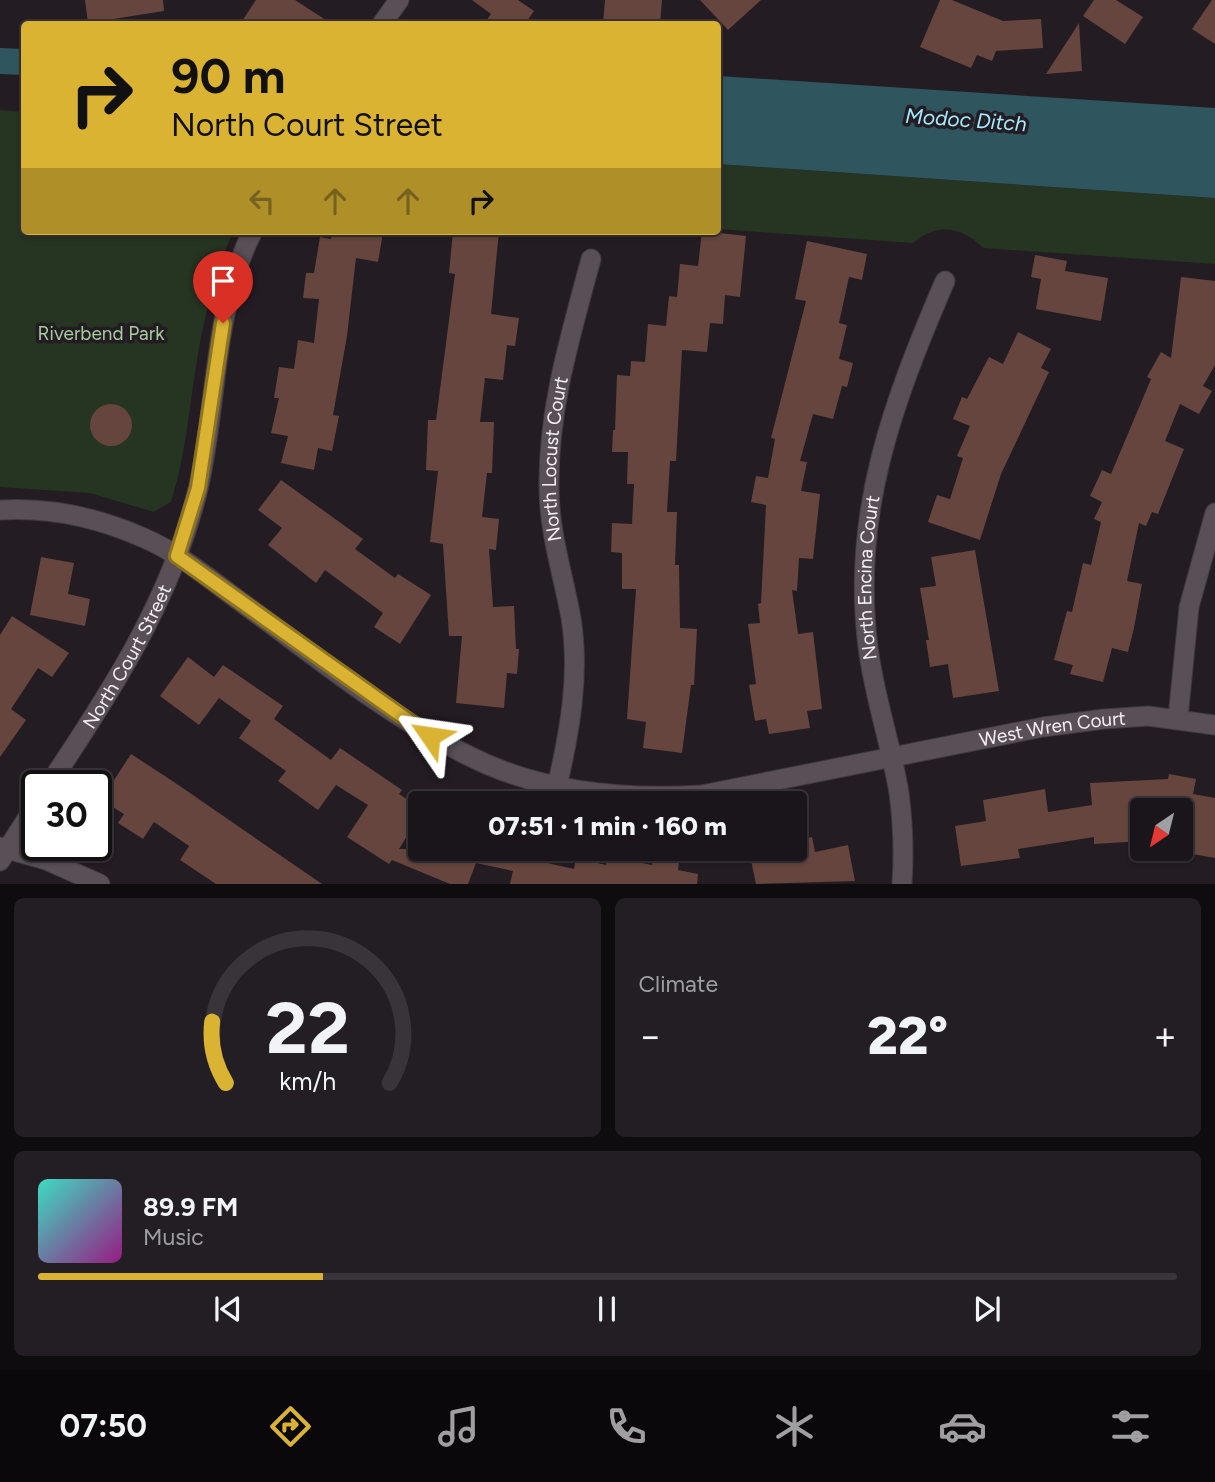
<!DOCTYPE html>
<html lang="en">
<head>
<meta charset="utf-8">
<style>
  :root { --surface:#1a151a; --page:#231e23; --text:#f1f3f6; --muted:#9f9fa2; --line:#383439; --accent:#dab333 }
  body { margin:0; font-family:Figtree,sans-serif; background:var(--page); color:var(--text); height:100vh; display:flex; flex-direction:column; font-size:26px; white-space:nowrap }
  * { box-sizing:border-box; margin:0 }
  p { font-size:23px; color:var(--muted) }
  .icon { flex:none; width:38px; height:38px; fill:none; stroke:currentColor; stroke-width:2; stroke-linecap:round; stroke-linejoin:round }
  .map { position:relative; height:884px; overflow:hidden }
  .drawer { display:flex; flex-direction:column; gap:14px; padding:14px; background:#0e0c0e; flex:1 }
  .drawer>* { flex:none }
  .banner { position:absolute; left:21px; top:21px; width:700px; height:214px; border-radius:7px; box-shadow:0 2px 5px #0004,0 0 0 2px var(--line); background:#dab333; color:#111; overflow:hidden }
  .needle { width:46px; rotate:215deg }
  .tools { position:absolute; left:1130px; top:798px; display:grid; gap:14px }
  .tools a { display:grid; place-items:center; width:63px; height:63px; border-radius:7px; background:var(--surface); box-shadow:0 2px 5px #0004,0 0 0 2px var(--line); font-size:35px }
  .speed { position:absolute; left:21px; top:770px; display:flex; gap:14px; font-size:35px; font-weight:700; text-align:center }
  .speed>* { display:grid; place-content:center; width:91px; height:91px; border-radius:50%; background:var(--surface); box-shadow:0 2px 5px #0004,0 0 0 2px var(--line); line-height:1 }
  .speed .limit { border:4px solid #111; border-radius:10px; background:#fff; color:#111 }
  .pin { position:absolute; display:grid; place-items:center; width:60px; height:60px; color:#fff; margin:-72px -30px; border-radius:50% 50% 50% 0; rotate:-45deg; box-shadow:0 0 7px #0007 }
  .pin .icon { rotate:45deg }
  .me { position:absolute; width:77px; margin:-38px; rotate:302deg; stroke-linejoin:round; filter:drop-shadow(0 0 5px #0008) }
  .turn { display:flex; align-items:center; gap:24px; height:147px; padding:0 35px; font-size:32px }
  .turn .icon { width:91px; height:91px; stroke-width:2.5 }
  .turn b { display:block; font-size:49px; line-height:60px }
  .lanes { display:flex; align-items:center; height:66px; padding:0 35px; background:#0003; justify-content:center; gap:35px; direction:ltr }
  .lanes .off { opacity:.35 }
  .big { font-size:52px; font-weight:800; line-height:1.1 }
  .drawer .card { flex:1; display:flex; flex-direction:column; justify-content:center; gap:10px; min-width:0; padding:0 24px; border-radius:10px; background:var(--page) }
  .drawer .dial { align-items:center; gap:0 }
  .dial svg { height:182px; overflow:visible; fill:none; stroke:var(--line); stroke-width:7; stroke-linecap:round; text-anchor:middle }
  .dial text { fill:var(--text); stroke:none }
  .song { display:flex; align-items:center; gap:21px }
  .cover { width:84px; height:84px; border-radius:10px; background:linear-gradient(135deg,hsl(170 70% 55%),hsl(310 70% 35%)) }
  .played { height:7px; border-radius:4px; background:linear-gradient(90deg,var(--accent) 25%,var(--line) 25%) }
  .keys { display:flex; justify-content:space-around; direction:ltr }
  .heat { display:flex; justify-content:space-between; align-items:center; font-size:38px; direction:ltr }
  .drawer .tiles { flex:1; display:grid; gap:14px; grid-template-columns:1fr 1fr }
  .card:last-child { grid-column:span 2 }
  .trip { position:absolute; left:408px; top:791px; width:399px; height:70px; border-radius:7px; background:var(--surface); box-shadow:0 2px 5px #0004,0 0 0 2px var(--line); font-weight:800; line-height:70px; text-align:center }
  .menu { display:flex; height:112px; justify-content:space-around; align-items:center; background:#0a080a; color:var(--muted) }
  .menu .icon { width:49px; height:49px }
  .menu .selected { color:var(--accent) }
  .menu b { font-size:32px; color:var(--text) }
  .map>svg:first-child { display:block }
</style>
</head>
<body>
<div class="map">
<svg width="1215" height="884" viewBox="0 0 1215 884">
  <rect width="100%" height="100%" fill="#231c23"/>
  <path fill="#263422" d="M 0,110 L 24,112 L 24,231 L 233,231 C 216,272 204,316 197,360 C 189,408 186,455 171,502 L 154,512 L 90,493 L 0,487 Z
    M 718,164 L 1215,198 L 1215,264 L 983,248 C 961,226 937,223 913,243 L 718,229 Z"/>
  <path fill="#2f555f" d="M 718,76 L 1215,108 L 1215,198 L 718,164 Z"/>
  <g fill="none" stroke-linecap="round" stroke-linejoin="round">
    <path stroke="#2f555f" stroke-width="26" d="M 0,61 L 24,62"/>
  </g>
  <path fill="#65453e" d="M 85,0 L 163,0 L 164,11 L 88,23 Z
    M 256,0 L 295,0 L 332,24 L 240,24 Z
    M 472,0 L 518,0 L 534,11 L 525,24 L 484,24 L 491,14 Z
    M 605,0 L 662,0 L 660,24 L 603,24 Z
    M 700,0 L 761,0 L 728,30 Z
    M 940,0 L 952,0 L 1003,21 L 1041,19 L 1043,48 L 996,51 L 992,61 L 977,55 L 971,68 L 920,47 Z
    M 1094,0 L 1116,0 L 1143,17 L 1125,44 L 1083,16 Z
    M 1212,0 L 1215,0 L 1215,44 L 1192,29 Z
    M 1079,23 L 1082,71 L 1046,74 Z
    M 332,231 L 383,233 L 378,262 L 356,258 L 347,336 L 333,415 L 339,416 L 332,451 L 318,448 L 314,470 L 281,463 L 288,436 L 271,433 L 279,398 L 274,398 L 279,367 L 294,369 L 298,340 L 314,343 L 319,299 L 303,298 L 306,273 L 314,273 L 320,237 L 331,239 Z
    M 453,231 L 499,231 L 491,314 L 519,318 L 515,346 L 507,345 L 503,380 L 485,378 L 480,422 L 494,422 L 492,473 L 487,473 L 482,517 L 499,519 L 496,550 L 489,549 L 493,607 L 514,606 L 516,649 L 519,649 L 517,674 L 507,673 L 504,708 L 456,703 L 462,636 L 449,636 L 443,544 L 430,542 L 438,471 L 426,470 L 428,420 L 436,420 L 455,274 L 449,273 Z
    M 702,231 L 746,236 L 740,297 L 725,295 L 723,324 L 710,323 L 707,352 L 682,350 L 676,461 L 670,461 L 667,512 L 677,512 L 675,565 L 679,565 L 680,628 L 697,629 L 694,685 L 691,685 L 682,753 L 643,748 L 646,722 L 627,719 L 636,589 L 622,589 L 622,553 L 611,552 L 612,523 L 632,524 L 634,484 L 627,484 L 628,452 L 612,452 L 613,430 L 615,430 L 617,375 L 630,376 L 631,361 L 645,362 L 648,324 L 666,326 L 669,296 L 677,297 L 680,264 L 698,266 Z
    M 807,241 L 867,254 L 862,280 L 849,277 L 839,323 L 847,325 L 839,359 L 853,363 L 847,387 L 842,386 L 833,419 L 813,414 L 800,461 L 807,462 L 801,491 L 820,494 L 813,559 L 799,558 L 797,591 L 792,590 L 798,634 L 813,632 L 822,709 L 807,711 L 810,728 L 769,734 L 766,719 L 755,721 L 749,685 L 756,684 L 748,624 L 760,623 L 758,604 L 761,603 L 766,505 L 751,502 L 756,476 L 768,478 L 775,439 L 771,438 L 806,301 L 795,299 Z
    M 1035,255 L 1067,261 L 1065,271 L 1108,278 L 1101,321 L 1036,309 L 1041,279 L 1031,277 Z
    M 1181,277 L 1215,281 L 1215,365 L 1203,386 L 1212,391 L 1199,414 L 1180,404 L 1165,441 L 1184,449 L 1158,514 L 1152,512 L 1146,526 L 1139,523 L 1127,581 L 1142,584 L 1134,628 L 1128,652 L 1112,648 L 1103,682 L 1070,674 L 1073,665 L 1054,660 L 1067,611 L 1072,612 L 1083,563 L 1091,565 L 1101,522 L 1094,519 L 1102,502 L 1090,496 L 1102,470 L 1111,474 L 1151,379 L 1147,377 L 1161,352 L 1171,358 Z
    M 1018,332 L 1051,349 L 1041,368 L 1049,372 L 1001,474 L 980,540 L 928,522 L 937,495 L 950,499 L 963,458 L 957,456 L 970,426 L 953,419 L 962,397 L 967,399 L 989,357 L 1003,364 Z
    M90 425a21 21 0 1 1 42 0a21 21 0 1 1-42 0Z
    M 281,480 L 363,539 L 355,549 L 395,578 L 398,574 L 431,595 L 400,644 L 374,627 L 383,613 L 325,570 L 316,583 L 268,545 L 282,528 L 258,510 Z
    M 975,550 L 999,691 L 953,698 L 948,664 L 930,667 L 926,640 L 929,640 L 920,588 L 936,586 L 931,557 Z
    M 41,557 L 74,563 L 68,594 L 90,599 L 85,626 L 30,615 Z
    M 12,616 L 69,653 L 52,677 L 38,668 L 11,709 L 26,720 L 0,757 L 0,635 Z
    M 188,657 L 214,677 L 223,665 L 283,706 L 274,719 L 331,760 L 340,748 L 402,790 L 399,794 L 420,808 L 420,815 L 399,849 L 536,849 L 534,860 L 574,869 L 576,858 L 606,865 L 607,856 L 652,865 L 653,858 L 679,862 L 678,870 L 698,874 L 697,884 L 510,884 L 513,871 L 476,863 L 468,884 L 450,884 L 392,860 L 389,864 L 347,837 L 368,805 L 336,785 L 318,810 L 278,781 L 286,771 L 239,738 L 251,721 L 219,698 L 199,725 L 160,696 Z
    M 131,754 L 174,782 L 322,884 L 216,884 L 180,860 L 189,846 L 154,822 L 143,839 L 118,823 L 124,814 L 101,800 Z
    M 1169,774 L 1196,779 L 1193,794 L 1215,798 L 1215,858 L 1181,852 L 1181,810 L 1143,810 L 1143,841 L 1094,844 L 1094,837 L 1018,849 L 1020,858 L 961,866 L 955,826 L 986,821 L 983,800 L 1045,789 L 1048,812 L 1092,805 L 1090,783 L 1168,779 Z
    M 812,837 L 815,852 L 848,845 L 855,881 L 756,884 L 749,851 L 794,849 L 794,841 Z"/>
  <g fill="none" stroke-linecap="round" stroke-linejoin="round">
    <defs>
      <g id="street">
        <path d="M 382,24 L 399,0"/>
        <path id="s1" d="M 0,510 C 49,507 99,518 144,538 C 179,553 211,580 241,602 C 314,655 385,714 465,754 C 538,792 621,800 702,795 L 1043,727 L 1104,719 L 1148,716 L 1215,725"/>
        <path d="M 1178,718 L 1189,607 L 1215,513"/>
        <path id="s2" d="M 48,786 C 111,692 171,600 198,489 C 218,405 212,310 253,231"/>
        <path id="s3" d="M 557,786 C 570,731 580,674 571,618 C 563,574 549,532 549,487 C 548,408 571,334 591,259"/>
        <path d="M 0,847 L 46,860 L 100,884"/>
        <path d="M 0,861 L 37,803"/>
        <path id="s4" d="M 902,884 C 904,853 903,823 899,793 C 891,744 874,696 868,647 C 851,513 893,402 945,281"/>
      </g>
    </defs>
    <use href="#street" stroke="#403a3f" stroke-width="21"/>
    <use href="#street" stroke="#584f57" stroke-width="19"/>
  </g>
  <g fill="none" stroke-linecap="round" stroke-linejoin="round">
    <defs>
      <path id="route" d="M 223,323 L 198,488 L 177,556 L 430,736"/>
    </defs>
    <use href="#route" stroke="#8e7421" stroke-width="18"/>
    <use href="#route" stroke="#dab333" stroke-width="12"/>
  </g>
  <g text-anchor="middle" stroke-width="7" stroke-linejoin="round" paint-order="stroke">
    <g font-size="19" fill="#a7cc9d" stroke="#231c23">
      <text x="101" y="340">Riverbend Park</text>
    </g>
    <g font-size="19" fill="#f4eff4" stroke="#231c23">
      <text dy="7" stroke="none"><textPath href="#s3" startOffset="331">North Locust Court</textPath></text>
      <text dy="7" stroke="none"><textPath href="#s4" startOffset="310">North Encina Court</textPath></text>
      <text dy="7" stroke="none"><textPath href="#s2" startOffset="152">North Court Street</textPath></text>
      <text dy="7" stroke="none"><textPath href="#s1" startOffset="1136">West Wren Court</textPath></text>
    </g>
    <g font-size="21" font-style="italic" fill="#a3ebfe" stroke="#231c23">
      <text transform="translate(966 120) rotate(4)" y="7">Modoc Ditch</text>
    </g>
  </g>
</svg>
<div class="tools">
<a><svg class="needle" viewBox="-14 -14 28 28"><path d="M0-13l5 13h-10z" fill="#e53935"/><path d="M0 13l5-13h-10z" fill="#9f9fa2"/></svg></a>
</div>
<div class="speed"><div class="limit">30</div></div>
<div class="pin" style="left:223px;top:323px;background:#d93025"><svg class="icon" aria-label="arrive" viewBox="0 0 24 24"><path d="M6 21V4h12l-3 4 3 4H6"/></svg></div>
<svg class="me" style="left:430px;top:736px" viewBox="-20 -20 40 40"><path d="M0-17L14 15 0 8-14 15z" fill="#dab333" stroke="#fff" stroke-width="4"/></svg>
<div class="trip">07:51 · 1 min · 160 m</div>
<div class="banner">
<div class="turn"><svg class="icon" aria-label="right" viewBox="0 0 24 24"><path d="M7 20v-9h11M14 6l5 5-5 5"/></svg><div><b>90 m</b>North Court Street</div></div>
<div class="lanes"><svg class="icon off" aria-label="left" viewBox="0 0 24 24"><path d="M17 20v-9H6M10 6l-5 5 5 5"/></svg><svg class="icon off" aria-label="ahead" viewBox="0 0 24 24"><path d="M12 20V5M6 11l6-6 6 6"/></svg><svg class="icon off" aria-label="ahead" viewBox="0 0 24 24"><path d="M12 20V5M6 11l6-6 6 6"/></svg><svg class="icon" aria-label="right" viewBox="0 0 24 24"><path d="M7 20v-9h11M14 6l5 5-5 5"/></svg></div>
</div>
</div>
<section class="drawer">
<div class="tiles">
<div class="card dial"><svg viewBox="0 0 100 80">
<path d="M14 69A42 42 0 1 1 86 69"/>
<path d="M14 69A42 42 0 0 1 8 42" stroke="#dab333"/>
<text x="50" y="56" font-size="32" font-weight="700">22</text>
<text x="50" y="72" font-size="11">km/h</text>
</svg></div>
<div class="card"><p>Climate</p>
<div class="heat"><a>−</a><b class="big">22°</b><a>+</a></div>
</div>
<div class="card">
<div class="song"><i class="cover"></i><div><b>89.9 FM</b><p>Music</p></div></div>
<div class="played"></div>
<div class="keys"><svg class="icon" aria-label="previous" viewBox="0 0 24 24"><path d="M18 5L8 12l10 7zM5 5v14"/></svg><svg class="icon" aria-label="pause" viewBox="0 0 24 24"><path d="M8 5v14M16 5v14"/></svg><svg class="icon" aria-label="next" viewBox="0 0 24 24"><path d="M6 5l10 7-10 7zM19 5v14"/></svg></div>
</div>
</div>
</section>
<nav class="menu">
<b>07:50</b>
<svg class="icon selected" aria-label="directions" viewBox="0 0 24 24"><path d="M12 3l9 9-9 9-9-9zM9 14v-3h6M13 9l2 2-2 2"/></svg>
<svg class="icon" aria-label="music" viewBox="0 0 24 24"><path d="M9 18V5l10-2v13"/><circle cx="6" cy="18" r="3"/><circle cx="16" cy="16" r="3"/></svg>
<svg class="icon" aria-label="phone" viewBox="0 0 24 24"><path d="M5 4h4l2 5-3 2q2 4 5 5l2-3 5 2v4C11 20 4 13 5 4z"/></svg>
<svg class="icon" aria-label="climate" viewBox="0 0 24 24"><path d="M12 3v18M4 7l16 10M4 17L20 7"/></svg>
<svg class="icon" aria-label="car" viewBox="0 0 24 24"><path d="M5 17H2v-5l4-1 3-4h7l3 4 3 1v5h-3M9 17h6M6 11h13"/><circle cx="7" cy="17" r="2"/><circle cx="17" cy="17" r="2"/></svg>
<svg class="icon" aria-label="filters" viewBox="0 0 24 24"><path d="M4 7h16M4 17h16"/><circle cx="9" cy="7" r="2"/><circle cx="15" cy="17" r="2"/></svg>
</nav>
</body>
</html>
